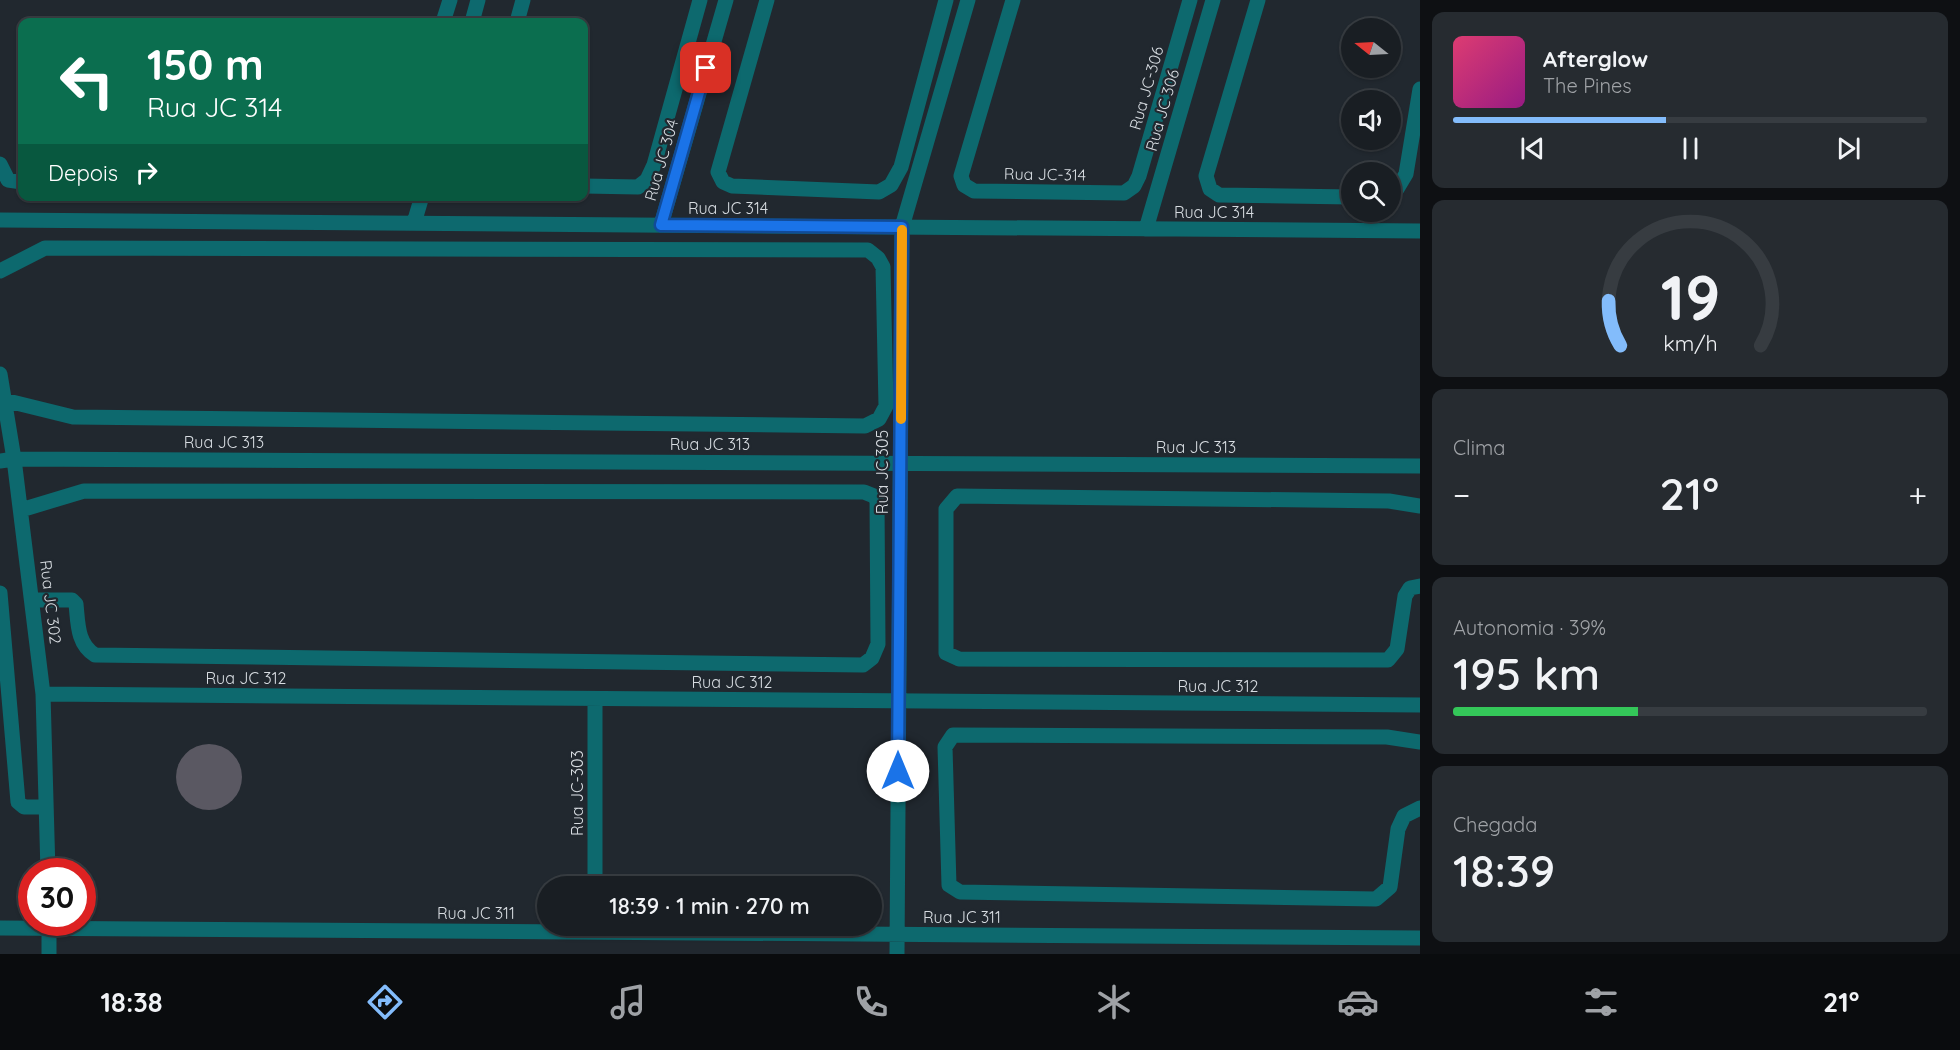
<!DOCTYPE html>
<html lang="pt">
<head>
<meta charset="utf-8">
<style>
  :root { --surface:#191e23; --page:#262b30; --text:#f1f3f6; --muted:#9fa2a6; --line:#373c41; --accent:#83bcfb }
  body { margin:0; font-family:Quicksand,sans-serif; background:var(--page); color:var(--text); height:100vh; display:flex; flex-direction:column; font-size:22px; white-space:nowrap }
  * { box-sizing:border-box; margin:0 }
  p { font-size:20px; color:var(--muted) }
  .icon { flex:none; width:33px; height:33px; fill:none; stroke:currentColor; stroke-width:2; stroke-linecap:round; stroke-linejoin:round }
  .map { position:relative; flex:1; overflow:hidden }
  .sheet { display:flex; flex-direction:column; gap:12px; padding:12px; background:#0e1013; width:540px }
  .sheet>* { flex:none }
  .banner { position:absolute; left:18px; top:18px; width:570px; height:183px; border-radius:12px; box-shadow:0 2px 4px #0004,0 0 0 2px var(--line); background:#0b6e4f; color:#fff; overflow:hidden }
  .needle { width:39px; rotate:288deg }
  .tools { position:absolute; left:1341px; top:18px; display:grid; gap:12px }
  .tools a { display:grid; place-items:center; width:60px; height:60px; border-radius:50%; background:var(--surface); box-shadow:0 2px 4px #0004,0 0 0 2px var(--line); font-size:30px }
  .speed { position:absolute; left:18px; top:858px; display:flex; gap:12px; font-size:30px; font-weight:700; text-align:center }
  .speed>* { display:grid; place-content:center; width:78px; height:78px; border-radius:50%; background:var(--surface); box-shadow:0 2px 4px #0004,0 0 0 2px var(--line); line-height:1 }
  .speed .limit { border:9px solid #d22; background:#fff; color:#111 }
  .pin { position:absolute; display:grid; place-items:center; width:51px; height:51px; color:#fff; margin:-26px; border-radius:12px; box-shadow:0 3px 9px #0006 }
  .me { position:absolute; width:66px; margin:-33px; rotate:0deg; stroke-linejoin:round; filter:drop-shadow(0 0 4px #0008) }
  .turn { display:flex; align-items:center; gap:21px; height:126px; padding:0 30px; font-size:27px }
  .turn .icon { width:78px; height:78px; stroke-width:2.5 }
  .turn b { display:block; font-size:42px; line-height:51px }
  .then { display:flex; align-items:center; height:57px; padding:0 30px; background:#0003; gap:12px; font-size:22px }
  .big { font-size:45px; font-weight:600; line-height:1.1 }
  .sheet .tile { flex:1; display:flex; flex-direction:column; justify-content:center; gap:9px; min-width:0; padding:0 21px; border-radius:12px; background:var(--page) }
  .sheet .dial { align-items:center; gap:0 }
  .dial svg { height:156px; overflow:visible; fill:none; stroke:var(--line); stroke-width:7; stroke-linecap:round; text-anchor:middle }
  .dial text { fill:var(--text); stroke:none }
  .song { display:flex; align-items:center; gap:18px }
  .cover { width:72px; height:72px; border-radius:9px; background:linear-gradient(135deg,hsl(340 70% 55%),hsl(310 70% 35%)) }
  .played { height:6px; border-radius:3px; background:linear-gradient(90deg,var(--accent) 45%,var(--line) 45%) }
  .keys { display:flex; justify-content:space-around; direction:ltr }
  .heat { display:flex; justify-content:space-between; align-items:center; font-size:33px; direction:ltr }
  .charge { height:9px; border-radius:4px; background:linear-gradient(90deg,#34c759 39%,var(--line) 0) }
  .trip { position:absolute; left:537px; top:876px; width:345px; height:60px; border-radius:30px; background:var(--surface); box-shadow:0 2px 4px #0004,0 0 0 2px var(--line); font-weight:600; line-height:60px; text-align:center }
  .tabs { display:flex; height:96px; justify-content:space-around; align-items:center; background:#0a0c0e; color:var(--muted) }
  .tabs .icon { width:42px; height:42px }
  .tabs .selected { color:var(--accent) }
  .tabs b { font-size:27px; color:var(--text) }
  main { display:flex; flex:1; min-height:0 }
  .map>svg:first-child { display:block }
</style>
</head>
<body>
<main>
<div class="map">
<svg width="1420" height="954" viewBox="0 0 1420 954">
  <rect width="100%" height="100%" fill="#21282f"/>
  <path fill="#5a5862" d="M176 777a33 33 0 1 1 66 0a33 33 0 1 1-66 0Z"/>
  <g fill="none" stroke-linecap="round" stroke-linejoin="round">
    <path stroke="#0d696e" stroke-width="15" d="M 767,0 L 718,172 L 723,182 L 732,186 L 879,192 L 891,185 L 901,167 L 946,0
      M 1013,0 L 961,176 L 964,185 L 974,191 L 1124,193 L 1134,186 L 1139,176 L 1190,0
      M 1258,0 L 1206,176 L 1210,189 L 1219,195 L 1352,197
      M 443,22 L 450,0
      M 472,22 L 478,0
      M 517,22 L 523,0
      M 0,164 L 8,180 L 22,182
      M 584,186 L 638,187 L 647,180 L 654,165 L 700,0
      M 1390,192 L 1397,189 L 1406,174 L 1420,89
      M 0,220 L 1420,231
      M 414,223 L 422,196
      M 661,225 L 726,0
      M 1146,229 L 1213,0
      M 0,271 L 45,248 L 868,250 L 878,258 L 883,267 L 886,406 L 879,419 L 865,426 L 73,417 L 4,400
      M 0,374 L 14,459 L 43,694 L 48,872
      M 0,461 L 14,459 L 1420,466
      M 1420,506 L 1389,501 L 957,496 L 946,509 L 946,653 L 959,659 L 1388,660 L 1397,649 L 1405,596 L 1410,588 L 1420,586
      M 21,510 L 84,491 L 864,492 L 874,496 L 877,501 L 878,644 L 872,658 L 863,665 L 95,655 C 77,644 78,623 76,604 L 72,600 L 33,600
      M 0,593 L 18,802 L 24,807 L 46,807
      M 43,694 L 1420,705
      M 1420,742 L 1387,737 L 953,735 L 945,747 L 949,885 L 960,892 L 1376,899 L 1390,887 L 1398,829 L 1404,816 L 1420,808
      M 595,886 L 595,699
      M 49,922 L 49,954
      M 0,928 L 1420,938
      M 897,954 L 902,227 L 968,0"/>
  </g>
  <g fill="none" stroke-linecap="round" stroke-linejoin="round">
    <defs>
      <path id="route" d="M 706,68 L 661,225 L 902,227 L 898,771"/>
    </defs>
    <use href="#route" stroke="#114b97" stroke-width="15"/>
    <use href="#route" stroke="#1a73e8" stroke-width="10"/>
    <path stroke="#f59e0b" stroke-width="10" d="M 901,419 L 902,230"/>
  </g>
  <g text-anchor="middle" stroke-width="4.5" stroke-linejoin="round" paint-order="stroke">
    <g font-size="16" fill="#d7dce1" stroke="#21282f">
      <text transform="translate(1146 88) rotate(-74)" y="6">Rua JC-306</text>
      <text transform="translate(1162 110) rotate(-74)" y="6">Rua JC 306</text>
      <text transform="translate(661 160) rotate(-74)" y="6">Rua JC 304</text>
      <text transform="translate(1045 174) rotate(1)" y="6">Rua JC-314</text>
      <text x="728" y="214">Rua JC 314</text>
      <text x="1214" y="218">Rua JC 314</text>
      <text x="224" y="448">Rua JC 313</text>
      <text x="710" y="450">Rua JC 313</text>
      <text x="1196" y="453">Rua JC 313</text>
      <text transform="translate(882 472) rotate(-90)" y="6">Rua JC 305</text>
      <text transform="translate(51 602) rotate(83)" y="6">Rua JC 302</text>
      <text x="246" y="684">Rua JC 312</text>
      <text x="732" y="688">Rua JC 312</text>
      <text x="1218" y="692">Rua JC 312</text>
      <text transform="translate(577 793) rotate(-90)" y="6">Rua JC-303</text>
      <text x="476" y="919">Rua JC 311</text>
      <text x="962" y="923">Rua JC 311</text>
    </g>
  </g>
</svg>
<div class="tools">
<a><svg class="needle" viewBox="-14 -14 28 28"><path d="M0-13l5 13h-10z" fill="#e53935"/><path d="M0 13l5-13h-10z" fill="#9fa2a6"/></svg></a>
<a><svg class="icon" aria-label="sound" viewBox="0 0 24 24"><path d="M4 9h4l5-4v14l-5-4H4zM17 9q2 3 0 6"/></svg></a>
<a><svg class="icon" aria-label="search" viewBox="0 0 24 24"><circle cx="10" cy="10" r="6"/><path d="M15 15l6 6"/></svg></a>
</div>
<div class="speed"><div class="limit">30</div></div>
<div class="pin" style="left:706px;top:68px;background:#d93025"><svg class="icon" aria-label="arrive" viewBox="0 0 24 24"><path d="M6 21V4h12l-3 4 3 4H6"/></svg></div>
<svg class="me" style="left:898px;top:771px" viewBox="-20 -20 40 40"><circle r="19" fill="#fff"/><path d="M0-13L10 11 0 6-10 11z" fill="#1a73e8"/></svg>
<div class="trip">18:39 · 1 min · 270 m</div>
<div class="banner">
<div class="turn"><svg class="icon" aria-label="left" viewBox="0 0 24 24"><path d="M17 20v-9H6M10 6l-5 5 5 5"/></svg><div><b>150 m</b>Rua JC 314</div></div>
<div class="then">Depois<svg class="icon" aria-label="right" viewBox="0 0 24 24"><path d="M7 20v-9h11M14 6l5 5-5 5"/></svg></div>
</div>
</div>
<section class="sheet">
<div class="tile">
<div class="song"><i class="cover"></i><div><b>Afterglow</b><p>The Pines</p></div></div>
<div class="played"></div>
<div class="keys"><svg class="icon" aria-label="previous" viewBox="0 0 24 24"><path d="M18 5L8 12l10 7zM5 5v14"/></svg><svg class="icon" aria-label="pause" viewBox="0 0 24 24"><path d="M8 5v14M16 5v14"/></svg><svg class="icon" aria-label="next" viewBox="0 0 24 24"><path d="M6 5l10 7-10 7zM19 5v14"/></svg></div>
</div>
<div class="tile dial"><svg viewBox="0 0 100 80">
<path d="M14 69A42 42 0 1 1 86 69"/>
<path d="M14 69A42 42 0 0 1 8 46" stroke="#83bcfb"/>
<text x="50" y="56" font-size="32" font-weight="700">19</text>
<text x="50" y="72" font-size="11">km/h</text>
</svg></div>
<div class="tile"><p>Clima</p>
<div class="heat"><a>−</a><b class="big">21°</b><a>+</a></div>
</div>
<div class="tile"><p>Autonomia · 39%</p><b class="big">195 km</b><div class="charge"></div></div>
<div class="tile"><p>Chegada</p><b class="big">18:39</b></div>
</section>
</main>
<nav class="tabs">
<b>18:38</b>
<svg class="icon selected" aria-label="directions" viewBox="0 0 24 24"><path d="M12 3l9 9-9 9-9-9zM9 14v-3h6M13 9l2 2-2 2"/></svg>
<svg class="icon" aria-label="music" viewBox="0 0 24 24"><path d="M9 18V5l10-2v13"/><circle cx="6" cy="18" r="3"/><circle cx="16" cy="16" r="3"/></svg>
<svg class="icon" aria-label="phone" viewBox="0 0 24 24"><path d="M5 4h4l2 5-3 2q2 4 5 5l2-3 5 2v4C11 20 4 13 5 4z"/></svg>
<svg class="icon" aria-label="climate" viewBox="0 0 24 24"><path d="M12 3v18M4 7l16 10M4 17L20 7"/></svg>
<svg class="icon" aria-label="car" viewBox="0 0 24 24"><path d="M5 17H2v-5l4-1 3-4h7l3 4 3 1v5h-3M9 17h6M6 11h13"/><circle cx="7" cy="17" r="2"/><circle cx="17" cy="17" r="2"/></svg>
<svg class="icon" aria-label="filters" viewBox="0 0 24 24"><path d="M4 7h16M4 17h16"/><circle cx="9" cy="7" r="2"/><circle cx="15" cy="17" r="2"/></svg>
<b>21°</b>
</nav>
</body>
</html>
